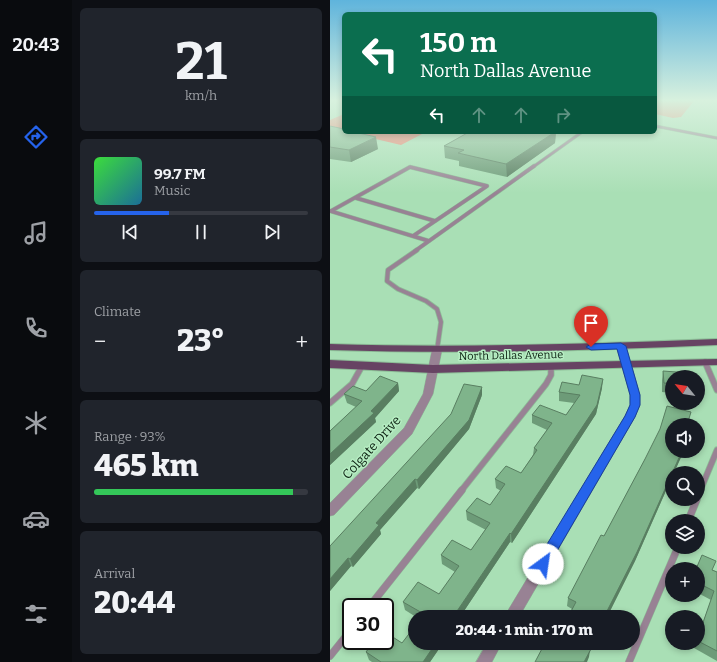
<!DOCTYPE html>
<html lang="en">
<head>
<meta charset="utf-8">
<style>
  :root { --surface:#171b24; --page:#20242c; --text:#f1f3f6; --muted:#9ea1a6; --line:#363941; --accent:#2563eb }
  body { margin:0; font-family:Bitter,serif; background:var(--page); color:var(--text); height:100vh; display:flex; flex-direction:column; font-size:15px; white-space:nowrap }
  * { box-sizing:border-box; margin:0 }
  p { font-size:13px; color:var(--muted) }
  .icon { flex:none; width:22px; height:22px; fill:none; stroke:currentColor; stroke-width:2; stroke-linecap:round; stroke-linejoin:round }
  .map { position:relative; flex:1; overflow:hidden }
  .details { display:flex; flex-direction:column; gap:8px; padding:8px; background:#0d0f14; width:258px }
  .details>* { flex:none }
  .guide { position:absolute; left:12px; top:12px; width:315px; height:122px; border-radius:6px; box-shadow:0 2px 6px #0003; background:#0b6e4f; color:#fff; overflow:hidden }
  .needle { width:26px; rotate:300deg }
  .fabs { position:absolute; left:335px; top:370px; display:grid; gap:8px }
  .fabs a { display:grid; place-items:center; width:40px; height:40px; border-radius:50%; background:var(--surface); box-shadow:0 2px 6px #0003; font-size:20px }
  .speed { position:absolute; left:12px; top:598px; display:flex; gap:8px; font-size:20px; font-weight:700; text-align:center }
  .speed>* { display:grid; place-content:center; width:52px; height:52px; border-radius:50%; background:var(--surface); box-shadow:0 2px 6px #0003; line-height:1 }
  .speed .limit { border:2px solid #111; border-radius:6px; background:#fff; color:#111 }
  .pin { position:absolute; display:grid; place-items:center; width:34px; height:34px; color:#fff; margin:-41px -17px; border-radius:50% 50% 50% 0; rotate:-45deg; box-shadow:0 0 4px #0007 }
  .pin .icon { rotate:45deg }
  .me { position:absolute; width:44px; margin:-22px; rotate:31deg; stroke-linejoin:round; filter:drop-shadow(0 0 3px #0008) }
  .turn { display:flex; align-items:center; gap:14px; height:84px; padding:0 12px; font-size:18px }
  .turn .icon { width:52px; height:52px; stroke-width:2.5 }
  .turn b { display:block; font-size:28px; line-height:34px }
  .lanes { display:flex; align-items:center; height:38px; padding:0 12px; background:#0003; justify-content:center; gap:20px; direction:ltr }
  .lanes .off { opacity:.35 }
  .big { font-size:30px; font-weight:800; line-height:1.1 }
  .details .widget { flex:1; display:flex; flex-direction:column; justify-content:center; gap:6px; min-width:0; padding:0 14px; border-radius:6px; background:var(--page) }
  .details .dial { align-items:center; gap:0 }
  .dial b { font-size:52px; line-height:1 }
  .song { display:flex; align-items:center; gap:12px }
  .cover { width:48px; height:48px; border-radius:6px; background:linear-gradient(135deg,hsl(120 70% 55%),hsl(200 70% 35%)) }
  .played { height:4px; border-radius:2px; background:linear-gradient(90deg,var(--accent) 35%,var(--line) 35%) }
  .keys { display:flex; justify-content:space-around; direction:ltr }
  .heat { display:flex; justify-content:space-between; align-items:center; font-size:22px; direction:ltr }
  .charge { height:6px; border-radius:3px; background:linear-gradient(90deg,#34c759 93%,var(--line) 0) }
  .trip { position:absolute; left:78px; top:610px; width:232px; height:40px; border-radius:20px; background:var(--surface); box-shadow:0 2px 6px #0003; font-weight:800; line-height:40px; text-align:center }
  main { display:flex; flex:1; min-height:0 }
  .tab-bar { display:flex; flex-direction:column; width:72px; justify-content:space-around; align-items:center; background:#090b0e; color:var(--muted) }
  .tab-bar .icon { width:28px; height:28px }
  .tab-bar .on { color:var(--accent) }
  .tab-bar b { font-size:18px; color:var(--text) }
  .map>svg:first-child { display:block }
</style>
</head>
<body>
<main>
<nav class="tab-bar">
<b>20:43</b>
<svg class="icon on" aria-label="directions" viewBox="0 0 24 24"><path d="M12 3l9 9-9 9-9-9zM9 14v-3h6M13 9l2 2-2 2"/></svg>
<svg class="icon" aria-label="music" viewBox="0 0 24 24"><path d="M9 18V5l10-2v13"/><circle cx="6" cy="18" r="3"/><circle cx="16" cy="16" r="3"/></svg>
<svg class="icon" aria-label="phone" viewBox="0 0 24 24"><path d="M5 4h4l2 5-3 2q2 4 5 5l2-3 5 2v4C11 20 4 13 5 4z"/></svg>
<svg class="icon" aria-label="climate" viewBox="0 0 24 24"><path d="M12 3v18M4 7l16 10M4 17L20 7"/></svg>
<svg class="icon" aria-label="car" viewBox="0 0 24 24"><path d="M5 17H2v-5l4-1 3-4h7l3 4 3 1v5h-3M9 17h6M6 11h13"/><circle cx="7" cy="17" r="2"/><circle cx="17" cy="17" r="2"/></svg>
<svg class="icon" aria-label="filters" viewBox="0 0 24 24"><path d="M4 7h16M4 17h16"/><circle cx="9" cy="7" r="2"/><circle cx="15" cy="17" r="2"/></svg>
</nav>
<section class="details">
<div class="widget dial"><b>21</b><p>km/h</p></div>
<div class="widget">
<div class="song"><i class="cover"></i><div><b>99.7 FM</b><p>Music</p></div></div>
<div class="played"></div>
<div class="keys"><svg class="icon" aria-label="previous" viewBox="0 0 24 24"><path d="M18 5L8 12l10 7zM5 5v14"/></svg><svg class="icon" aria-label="pause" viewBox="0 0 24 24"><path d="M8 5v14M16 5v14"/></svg><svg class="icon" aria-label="next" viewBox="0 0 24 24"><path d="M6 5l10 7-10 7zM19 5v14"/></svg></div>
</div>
<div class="widget"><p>Climate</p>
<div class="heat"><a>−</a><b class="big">23°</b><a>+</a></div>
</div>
<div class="widget"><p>Range · 93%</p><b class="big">465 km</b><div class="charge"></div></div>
<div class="widget"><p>Arrival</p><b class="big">20:44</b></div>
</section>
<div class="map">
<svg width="387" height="662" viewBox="0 0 387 662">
  <rect width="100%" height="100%" fill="#a9dfb5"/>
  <path fill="#ec816f" d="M 325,101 L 364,101 L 351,117 L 343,118 L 325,114 Z
    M 14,114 L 14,131 L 0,128 L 0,120 Z
    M 16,132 L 96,132 L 71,145 Z"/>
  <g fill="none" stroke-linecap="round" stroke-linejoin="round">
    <defs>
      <path id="lane-far4" d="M 325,126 L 387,138
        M 203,167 L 252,132"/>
      <path id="lane-far3" d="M 26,198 L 105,221
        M 0,211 L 99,241 L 204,166
        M 1,211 L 80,167 L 157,186 L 83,236
        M 85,251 L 99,241"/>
      <path id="lane-far2" d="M 87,250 L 58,270 L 57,281 L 68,289 L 96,301 L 107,309 L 111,322 L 107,350"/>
      <path id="lane-far1" d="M 375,362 L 387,390
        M 0,403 L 22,384 L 32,366
        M 131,491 L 216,384 L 221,375 L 221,367
        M 370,491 L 387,450"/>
      <path id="lane" d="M 368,496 L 370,490
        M 358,521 L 367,499
        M 39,607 L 132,490
        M 0,656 L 21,630
        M 299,662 L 348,547"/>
      <path id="street" d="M 291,343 L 296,346 L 310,395 L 310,405 L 305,417 L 189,617 L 174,617 L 295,416 L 300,405 L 300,395 L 286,346 Z
        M 107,347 L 112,350 L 103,394 L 82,434 L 4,515 L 0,516 L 0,503 L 74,428 L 93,394 L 102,350 Z
        M 157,643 L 172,643 L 162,662 L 146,662 Z"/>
      <path id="primary" d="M 387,339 L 387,345 C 258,351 129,354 0,350 L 0,344 C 129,348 258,344 387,339 Z
        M 387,359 L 387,365 L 103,373 L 0,368 L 0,360 L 103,365 Z"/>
    </defs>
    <use href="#lane-far4" stroke="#8dbd97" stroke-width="3.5"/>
    <use href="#lane-far3" stroke="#8dbd97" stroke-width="4.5"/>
    <use href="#lane-far2" stroke="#8dbd97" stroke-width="5.5"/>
    <use href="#lane-far1" stroke="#8dbd97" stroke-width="7"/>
    <use href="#lane" stroke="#8dbd97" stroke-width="8"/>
    <use href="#street" stroke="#8dbd97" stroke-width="1"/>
    <use href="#primary" stroke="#8dbd97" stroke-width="2"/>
    <use href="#lane-far4" stroke="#988294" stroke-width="2.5"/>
    <use href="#lane-far3" stroke="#988294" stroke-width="3.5"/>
    <use href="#lane-far2" stroke="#988294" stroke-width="4"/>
    <use href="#lane-far1" stroke="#988294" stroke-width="5.5"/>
    <use href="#lane" stroke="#988294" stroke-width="7"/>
    <use href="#street" fill="#988294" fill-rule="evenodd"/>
    <use href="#primary" fill="#674363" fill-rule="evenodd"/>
  </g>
  <path fill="#6d9b78" d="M 0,126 L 48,149 L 21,162 L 0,159 Z
    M 139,132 L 226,132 L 225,143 L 177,177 L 129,166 L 129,161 L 115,158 L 114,146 Z
    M 333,371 L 342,377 L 342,402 L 340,402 L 340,393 L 332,392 L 332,380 Z
    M 368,380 L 371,396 L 369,405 L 352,403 L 368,403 Z
    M 68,383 L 69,391 L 45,418 L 46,422 L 0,465 L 0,431 L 26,407 L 17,403 L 14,394 L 36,391 Z
    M 249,385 L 272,388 L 266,414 L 182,543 L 180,542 L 130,617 L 86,617 L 75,610 L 73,602 L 109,594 L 125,572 L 112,564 L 111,555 L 141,550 L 156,530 L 137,520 L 136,511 L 160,505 L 171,491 L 166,488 L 165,479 L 191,473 L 203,455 L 204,448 L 217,430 L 202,423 L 202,415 L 236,415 L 244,403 L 229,401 L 229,392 Z
    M 152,395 L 139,429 L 89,489 L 87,488 L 50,530 L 51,534 L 23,567 L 21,566 L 0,591 L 0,546 Z
    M 342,451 L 353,451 L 344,473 L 342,473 L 342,477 L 305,561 L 277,617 L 238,617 L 242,609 L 237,606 L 238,598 L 274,536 L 315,459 Z
    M 368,569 L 383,570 L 387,572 L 387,661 L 364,648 L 366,643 L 368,643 L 368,636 L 381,600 L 368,593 Z
    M 72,643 L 113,643 L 100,662 L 42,662 L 39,660 L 36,652 Z"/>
  <path fill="#597e61" d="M 225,132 L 226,132 L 225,143 L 177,177 L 176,164 Z
    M 46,137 L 48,149 L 21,162 L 19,150 Z
    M 273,379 L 272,388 L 266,414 L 182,543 L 181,534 Z
    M 68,383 L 69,391 L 45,418 L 46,422 L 0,465 L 0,454 L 41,411 Z
    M 152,387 L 152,395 L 139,429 L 89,489 L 87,480 Z
    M 352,451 L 353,451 L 353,453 L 344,473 L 342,473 Z
    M 342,473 L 342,477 L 305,561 L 277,617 L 274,617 Z
    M 85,479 L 87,488 L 50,530 L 51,534 L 23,567 L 20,559 L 46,523 Z
    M 180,533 L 180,542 L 130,617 L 123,617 Z
    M 18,558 L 21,566 L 0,591 L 0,579 Z
    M 106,643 L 113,643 L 100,662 L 93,662 Z
    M 261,643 L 264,643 L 260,650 L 259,657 L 257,662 L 254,662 L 259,648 Z"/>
  <path fill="#7fb48b" stroke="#597e61" d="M 0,126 L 14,129 L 14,132 L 24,132 L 46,137 L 19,150 L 0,147 Z
    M 139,132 L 225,132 L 176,164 L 128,153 L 134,150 L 114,146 Z
    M 333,371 L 360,373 L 360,377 L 342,377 L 342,393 L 341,384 L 334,383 Z
    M 252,375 L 273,379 L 267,405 L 181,534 L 180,533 L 123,617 L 91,617 L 94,614 L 73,602 L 88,582 L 109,594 L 129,566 L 111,555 L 122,540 L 141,550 L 160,523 L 136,511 L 147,498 L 160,505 L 175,484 L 165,479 L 176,466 L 191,473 L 207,450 L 204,448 L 222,423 L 202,415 L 210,405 L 236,415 L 250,395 L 229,392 L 232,382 L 249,385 Z
    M 50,376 L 68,383 L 41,411 L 44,413 L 0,454 L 0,431 L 32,401 L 14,394 L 23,386 L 36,391 Z
    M 368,380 L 369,380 L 371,396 L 368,396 Z
    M 134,384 L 152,387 L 139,420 L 87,480 L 85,479 L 46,523 L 49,525 L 20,559 L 18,558 L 0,579 L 0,546 L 121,414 Z
    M 337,406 L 361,412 L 357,425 L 342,425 L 342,451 L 352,451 L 307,552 L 274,617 L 238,617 L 246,602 L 238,598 L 271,535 L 274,536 L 315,459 L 330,429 Z
    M 372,555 L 386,561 L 382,570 L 387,572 L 387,651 L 368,641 L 368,637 L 384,591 L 368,583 L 368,569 L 366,569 Z
    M 85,626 L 85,643 L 106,643 L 93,662 L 51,662 L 36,652 L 44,641 L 55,641 L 55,632 L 72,643 Z
    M 215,643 L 261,643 L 259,648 L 261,649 L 254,662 L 205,662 Z"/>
  <linearGradient id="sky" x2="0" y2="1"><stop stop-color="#5fb4dc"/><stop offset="0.52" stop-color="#d8f1de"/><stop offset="1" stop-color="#d8f1de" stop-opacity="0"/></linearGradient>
  <rect width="387" height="193" fill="url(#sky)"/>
  <path fill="#2563eb" stroke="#184099" d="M 291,343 L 296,346 L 310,395 L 310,405 L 305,417 L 217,568 L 213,570 L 208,568 L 206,564 L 208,559 L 295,416 L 300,405 L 300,395 L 287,349 L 261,350 L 256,347 L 261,344 Z"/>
  <g text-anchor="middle" stroke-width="3" stroke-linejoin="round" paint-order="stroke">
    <g font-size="11" fill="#0b2011" stroke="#b6edc2">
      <text transform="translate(181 355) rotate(-1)" y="4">North Dallas Avenue</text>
    </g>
    <g font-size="13" fill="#0b2011" stroke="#b6edc2">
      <text transform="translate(41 447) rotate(-48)" y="5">Colgate Drive</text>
    </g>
  </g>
</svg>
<div class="fabs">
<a><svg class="needle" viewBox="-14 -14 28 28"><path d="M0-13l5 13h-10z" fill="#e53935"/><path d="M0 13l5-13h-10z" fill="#9ea1a6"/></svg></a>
<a><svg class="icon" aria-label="sound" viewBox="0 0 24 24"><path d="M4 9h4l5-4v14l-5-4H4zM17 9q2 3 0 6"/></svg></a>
<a><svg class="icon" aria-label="search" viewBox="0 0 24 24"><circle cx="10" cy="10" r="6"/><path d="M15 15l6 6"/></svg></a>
<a><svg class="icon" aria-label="layers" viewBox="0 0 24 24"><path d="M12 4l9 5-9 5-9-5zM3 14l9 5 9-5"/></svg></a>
<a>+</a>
<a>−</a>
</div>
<div class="speed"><div class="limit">30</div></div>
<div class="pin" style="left:261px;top:347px;background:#d93025"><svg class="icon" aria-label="arrive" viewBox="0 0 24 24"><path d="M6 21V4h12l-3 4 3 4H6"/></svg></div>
<svg class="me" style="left:213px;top:564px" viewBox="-20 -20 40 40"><circle r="19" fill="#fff"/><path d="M0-13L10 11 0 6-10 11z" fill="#2563eb"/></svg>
<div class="trip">20:44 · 1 min · 170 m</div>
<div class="guide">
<div class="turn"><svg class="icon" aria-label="left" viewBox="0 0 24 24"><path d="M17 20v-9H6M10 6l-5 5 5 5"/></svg><div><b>150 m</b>North Dallas Avenue</div></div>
<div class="lanes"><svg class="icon" aria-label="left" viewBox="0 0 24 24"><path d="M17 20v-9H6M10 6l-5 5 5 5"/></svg><svg class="icon off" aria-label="ahead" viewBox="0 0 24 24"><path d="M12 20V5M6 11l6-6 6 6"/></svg><svg class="icon off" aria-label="ahead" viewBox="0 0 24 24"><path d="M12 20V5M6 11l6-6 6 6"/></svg><svg class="icon off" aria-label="right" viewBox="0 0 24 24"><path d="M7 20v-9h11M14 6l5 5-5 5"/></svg></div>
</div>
</div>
</main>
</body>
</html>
